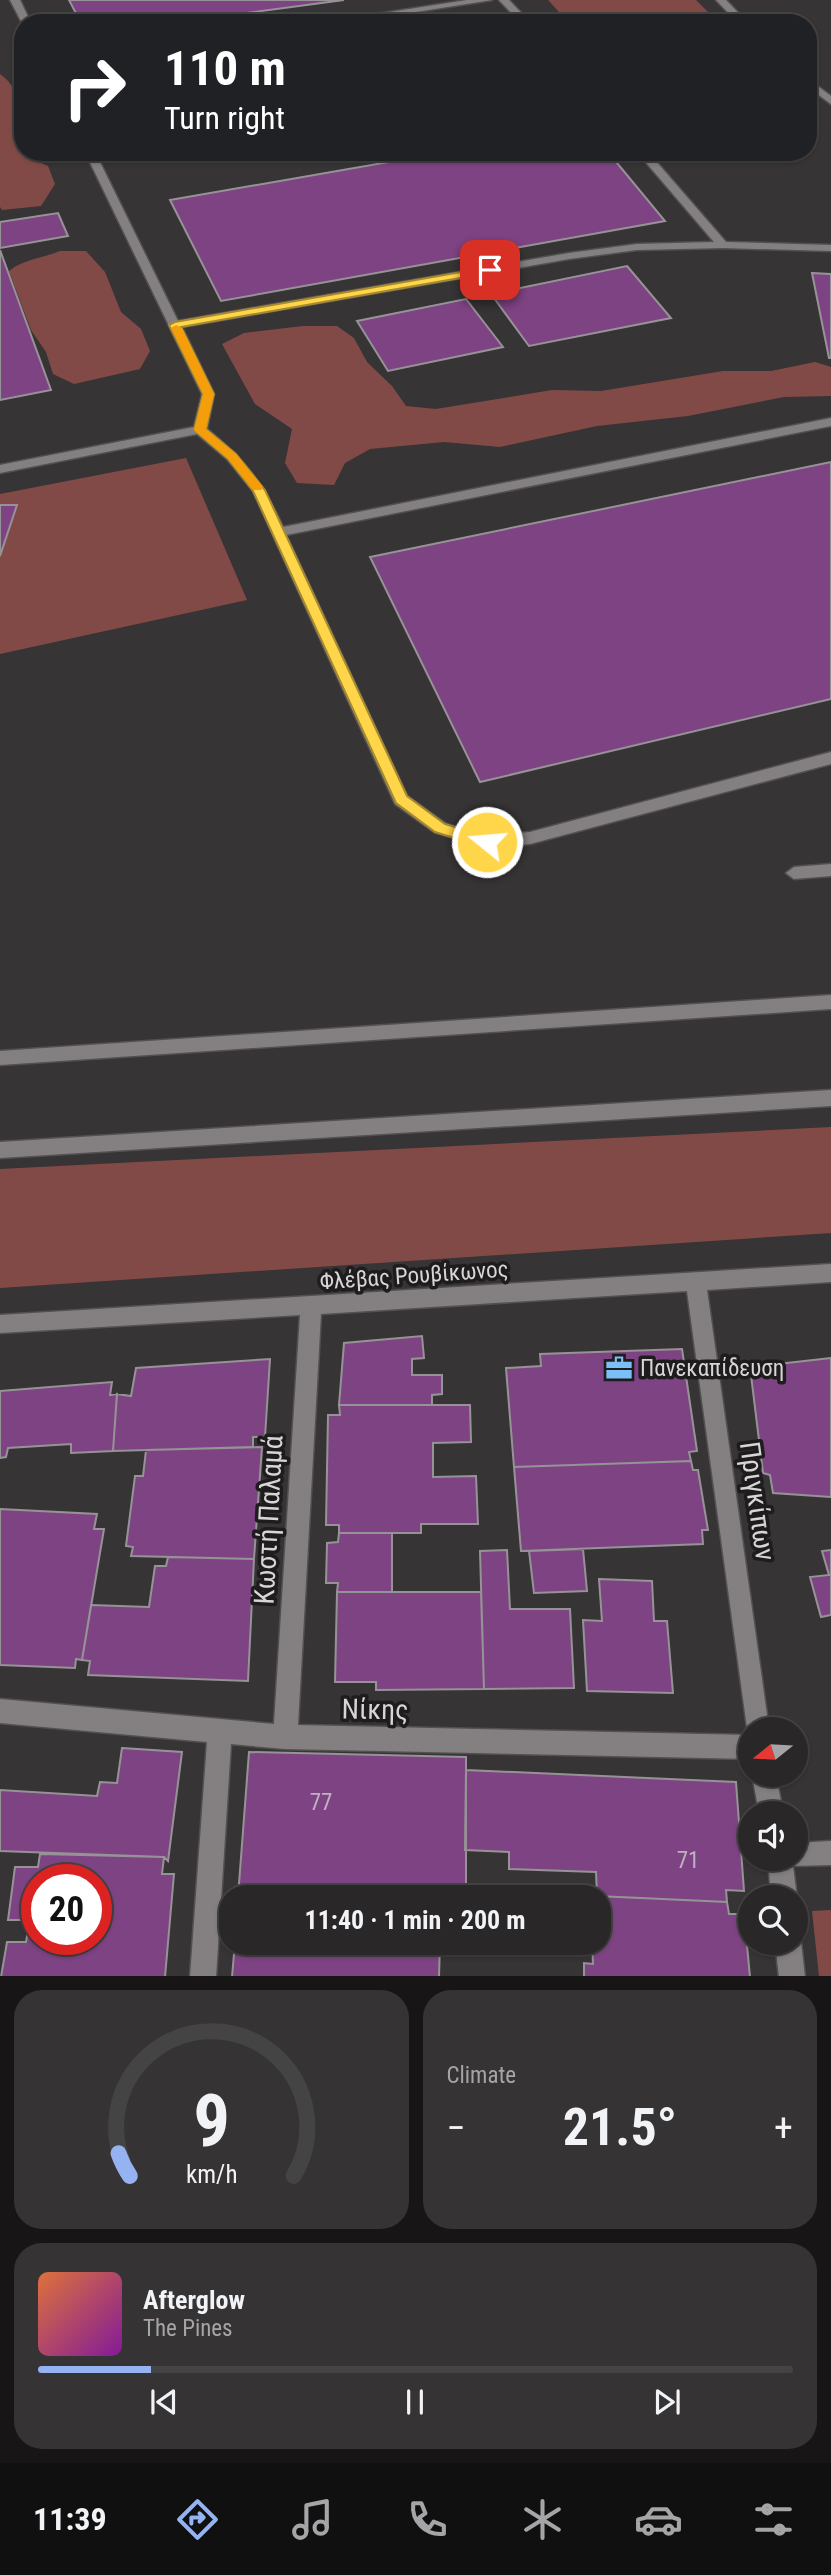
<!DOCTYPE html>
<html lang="en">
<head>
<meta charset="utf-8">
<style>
  :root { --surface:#292728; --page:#353334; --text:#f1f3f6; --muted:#a5a5a8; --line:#454445; --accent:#95b2f1 }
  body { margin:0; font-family:"Roboto Condensed",sans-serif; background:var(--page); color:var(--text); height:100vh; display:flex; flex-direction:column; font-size:26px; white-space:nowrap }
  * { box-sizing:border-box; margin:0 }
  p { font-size:23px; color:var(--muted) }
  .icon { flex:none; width:38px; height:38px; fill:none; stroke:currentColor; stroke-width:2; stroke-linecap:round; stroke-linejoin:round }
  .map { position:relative; height:1976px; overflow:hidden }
  .drawer { display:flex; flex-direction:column; gap:14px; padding:14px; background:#171516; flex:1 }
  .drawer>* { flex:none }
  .guide { position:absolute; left:14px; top:14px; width:803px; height:147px; border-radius:28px; box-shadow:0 2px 5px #0004,0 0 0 2px var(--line); background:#202124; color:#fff; overflow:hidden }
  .needle { width:46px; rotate:252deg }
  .fabs { position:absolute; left:738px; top:1717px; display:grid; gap:14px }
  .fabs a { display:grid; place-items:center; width:70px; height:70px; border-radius:50%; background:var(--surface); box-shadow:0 2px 5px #0004,0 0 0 2px var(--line); font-size:35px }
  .speed { position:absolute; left:21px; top:1864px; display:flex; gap:14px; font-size:35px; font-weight:700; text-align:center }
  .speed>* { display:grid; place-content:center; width:91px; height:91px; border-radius:50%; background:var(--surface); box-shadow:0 2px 5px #0004,0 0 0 2px var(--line); line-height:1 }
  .speed .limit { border:10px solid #d22; background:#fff; color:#111 }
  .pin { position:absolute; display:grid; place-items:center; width:60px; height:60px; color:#fff; margin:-30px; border-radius:14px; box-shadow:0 4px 10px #0006 }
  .me { position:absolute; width:77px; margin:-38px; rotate:287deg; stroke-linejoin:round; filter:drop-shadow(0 0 5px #0008) }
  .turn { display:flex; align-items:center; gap:24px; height:147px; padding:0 35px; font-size:32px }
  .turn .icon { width:91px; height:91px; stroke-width:2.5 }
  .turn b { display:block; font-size:49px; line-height:60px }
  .big { font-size:52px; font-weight:700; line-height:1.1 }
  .drawer .card { flex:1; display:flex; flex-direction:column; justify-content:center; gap:10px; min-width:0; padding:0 24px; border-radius:28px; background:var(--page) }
  .drawer .dial { align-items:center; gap:0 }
  .dial svg { height:182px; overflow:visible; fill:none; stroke:var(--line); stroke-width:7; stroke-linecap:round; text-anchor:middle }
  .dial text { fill:var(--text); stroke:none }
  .song { display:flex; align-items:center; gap:21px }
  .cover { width:84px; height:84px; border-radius:10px; background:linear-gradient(135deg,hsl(20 70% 55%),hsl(290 70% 35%)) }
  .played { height:7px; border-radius:4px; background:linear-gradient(90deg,var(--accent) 15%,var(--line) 15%) }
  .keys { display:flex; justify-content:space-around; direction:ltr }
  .heat { display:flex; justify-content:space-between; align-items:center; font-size:38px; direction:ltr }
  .drawer .tiles { flex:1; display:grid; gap:14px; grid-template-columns:1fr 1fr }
  .card:last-child { grid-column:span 2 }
  .trip { position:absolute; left:219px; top:1885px; width:392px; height:70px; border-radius:28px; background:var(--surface); box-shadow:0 2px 5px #0004,0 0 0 2px var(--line); font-weight:700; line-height:70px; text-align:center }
  .tabs { display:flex; height:112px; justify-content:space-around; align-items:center; background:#101010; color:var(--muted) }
  .tabs .icon { width:49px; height:49px }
  .tabs .active { color:var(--accent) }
  .tabs b { font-size:32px; color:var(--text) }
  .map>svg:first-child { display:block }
</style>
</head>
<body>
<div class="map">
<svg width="831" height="1977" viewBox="0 0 831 1977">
  <rect width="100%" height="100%" fill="#373436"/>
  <path fill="#824a47" d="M 548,0 L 696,0 L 719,23 L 569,23 Z
    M 0,74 C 26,93 23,123 23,152 L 43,152 L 32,159 L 48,166 L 55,184 L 41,206 L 2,210 L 0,207 Z
    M 60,251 L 86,251 L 105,272 L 121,312 L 141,329 L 150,351 L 140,369 L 74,384 L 53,374 L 46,352 L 31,330 L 9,271 C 24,259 43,258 60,251 Z
    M 303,326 L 337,326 L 354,338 L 367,362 L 392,386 L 406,406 L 436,409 L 552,390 L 601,391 L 723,371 L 771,371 L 815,362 L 831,367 L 831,396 L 784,397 L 688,416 L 597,426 L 500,447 L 444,442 L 370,449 L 345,463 L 334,485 L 297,483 L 285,463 L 292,429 L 255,404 L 222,344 L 244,333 Z
    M 186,458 L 247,600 L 0,654 L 0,494 Z
    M 831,1127 L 831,1233 L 0,1288 L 0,1169 Z
    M 831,1910 L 831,1976 L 819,1976 L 812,1911 Z"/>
  <path fill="#7e4383" stroke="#969396" stroke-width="2" fill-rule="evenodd" d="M 69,0 L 344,0 L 173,23 L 81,23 Z
    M 446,152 L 608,152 L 665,221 L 221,301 L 170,200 Z
    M 58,213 L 68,236 L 0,248 L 0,222 Z
    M 0,250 L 51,390 L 0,400 Z
    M 627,266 L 671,318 L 529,346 L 491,294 Z
    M 812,273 L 831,274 L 831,358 L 829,358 Z
    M 466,299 L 503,347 L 388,371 L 357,321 Z
    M 831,462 L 831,699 L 480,782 L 370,557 Z
    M 0,505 L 17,505 L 0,556 Z
    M 422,1336 L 424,1358 L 412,1359 L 412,1375 L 442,1375 L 442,1394 L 432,1395 L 432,1405 L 339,1405 L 344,1343 Z
    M 682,1349 L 697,1451 L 689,1452 L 691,1461 L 514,1467 L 506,1368 L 541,1366 L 540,1354 Z
    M 831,1358 L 831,1497 L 773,1493 L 770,1475 L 763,1473 L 750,1367 Z
    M 270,1359 L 265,1437 L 253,1437 L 253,1447 L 113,1451 L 117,1394 L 131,1396 L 136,1368 Z
    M 112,1382 L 110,1395 L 117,1394 L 113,1451 L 71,1453 L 71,1444 L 8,1448 L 6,1457 L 0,1458 L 0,1391 Z
    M 339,1405 L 470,1405 L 471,1442 L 433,1443 L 433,1477 L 476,1476 L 478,1524 L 421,1524 L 421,1533 L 339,1533 L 339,1525 L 326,1525 L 328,1415 L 340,1415 Z
    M 262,1447 L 254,1559 L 131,1556 L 133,1547 L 126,1546 L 135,1476 L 143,1476 L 146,1450 Z
    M 691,1461 L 693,1470 L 698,1470 L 708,1530 L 702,1530 L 703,1544 L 521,1551 L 514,1467 Z
    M 0,1509 L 97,1514 L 94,1529 L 104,1529 L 82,1660 L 76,1659 L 75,1668 L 0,1665 Z
    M 339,1533 L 392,1533 L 392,1592 L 337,1592 L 338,1583 L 326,1583 L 327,1543 L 338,1542 Z
    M 583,1549 L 587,1591 L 534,1593 L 529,1551 Z
    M 507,1550 L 510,1609 L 570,1609 L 574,1688 L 484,1689 L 480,1551 Z
    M 831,1550 L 831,1615 L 821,1617 L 810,1577 L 829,1575 L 822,1551 Z
    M 168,1557 L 254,1559 L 248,1681 L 88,1675 L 90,1661 L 82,1660 L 91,1605 L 149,1607 L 155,1566 L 166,1566 Z
    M 599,1579 L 652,1581 L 654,1621 L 667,1621 L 673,1693 L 587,1691 L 583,1620 L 602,1621 Z
    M 337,1592 L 481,1592 L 484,1689 L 376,1690 L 376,1682 L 335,1682 Z
    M 122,1748 L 182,1752 L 168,1861 L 164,1857 L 0,1851 L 0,1790 L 97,1796 L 100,1782 L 117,1783 Z
    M 249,1752 L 466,1757 L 466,1897 L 238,1897 Z
    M 466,1770 L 736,1782 L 744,1891 L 726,1890 L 727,1902 L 597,1896 L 596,1872 L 509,1869 L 509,1852 L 465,1850 Z
    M 40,1854 L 164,1857 L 162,1874 L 174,1874 L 165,1977 L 1,1977 L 7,1942 L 26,1942 L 30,1920 L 8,1920 L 15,1867 L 38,1867 ZM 37,1880 L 96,1880 L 96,1939 L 37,1939 Z
    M 597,1896 L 727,1902 L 729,1914 L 744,1914 L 750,1977 L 584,1977 L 584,1963 L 593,1964 L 592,1942 L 598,1942 Z
    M 235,1942 L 440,1942 L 439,1977 L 232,1977 Z"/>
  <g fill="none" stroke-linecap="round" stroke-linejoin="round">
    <defs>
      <path id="minor" d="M 10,0 L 20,0 L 31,23 L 23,23 L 23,25 Z
        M 467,0 L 492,0 L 346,23 L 319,23 Z
        M 499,0 L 509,0 L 531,23 L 521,23 Z
        M 716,0 L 726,0 L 748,23 L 738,23 Z
        M 808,79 L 831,96 L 831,104 L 808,87 Z
        M 85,152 L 95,152 L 178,321 L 569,253 L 637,244 L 714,242 L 637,152 L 648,152 L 726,242 L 831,245 L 831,251 L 723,248 L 637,250 L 569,259 L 182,327 L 214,394 L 207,429 C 245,460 262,482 283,527 L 831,418 L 831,426 L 286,535 L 407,796 L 446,824 L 487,836 L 530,832 L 831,752 L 831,764 L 530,844 L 487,848 L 434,832 L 395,804 L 253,491 L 227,459 L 197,434 L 0,473 L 0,465 L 194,427 L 202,394 Z
        M 831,864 L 831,876 L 794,879 L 786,873 L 794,867 Z
        M 831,995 L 831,1009 L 0,1065 L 0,1051 Z
        M 831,1090 L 831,1106 L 0,1158 L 0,1142 Z
        M 831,1264 L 831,1282 L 707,1290 L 769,1729 L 751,1729 L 751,1759 L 285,1749 L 231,1744 L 216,1977 L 190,1977 L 207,1742 L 0,1723 L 0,1699 L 274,1724 L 300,1315 L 0,1333 L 0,1315 ZM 687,1291 L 748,1735 L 298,1725 L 321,1314 Z
        M 752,1774 L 776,1774 L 783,1813 L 759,1813 Z
        M 831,1841 L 831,1865 L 793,1866 L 797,1897 L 796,1898 L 771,1897 L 768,1858 L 796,1858 L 796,1843 Z
        M 796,1933 L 801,1942 L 805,1977 L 779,1977 L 775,1942 L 796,1942 Z"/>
    </defs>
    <use href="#minor" stroke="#525051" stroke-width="3"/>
    <use href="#minor" fill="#848082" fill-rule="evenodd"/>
  </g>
  <path fill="#ffd54a" stroke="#a68a30" stroke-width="2" d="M 490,267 L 495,270 L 494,272 L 181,327 L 214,394 L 206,429 L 236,454 L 265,490 L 407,796 L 445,824 L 492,838 L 494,842 L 492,846 L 487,848 L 435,832 L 396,803 L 253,491 L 228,459 L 194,430 L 203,394 L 169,325 L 175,322 Z"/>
  <path fill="#f59e0b" d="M 176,325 L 182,328 L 214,394 L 206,429 L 236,454 L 263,487 L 261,490 L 253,490 L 228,459 L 194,430 L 203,394 L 171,328 Z"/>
  <defs>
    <symbol id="office-bare" viewBox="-9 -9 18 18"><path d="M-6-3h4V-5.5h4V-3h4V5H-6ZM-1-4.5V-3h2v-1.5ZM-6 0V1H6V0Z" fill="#7bbef8" stroke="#1e1c1d" stroke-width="2.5" paint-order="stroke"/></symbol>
  </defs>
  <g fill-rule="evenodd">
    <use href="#office-bare" x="600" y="1349" width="38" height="38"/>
  </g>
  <g text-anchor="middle" stroke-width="7" stroke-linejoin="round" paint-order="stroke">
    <g font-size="23" fill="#d7d5d6" stroke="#1e1c1d">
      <text transform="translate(414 1275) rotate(-4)" y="8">Φλέβας Ρουβίκωνος</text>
    </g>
    <g font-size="23" fill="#d7d5d6" stroke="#1e1c1d" text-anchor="start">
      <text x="640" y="1376">Πανεκαπίδευση</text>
    </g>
    <g font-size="23" fill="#c1b0c1">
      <text x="321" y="1810">77</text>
      <text x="688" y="1868">71</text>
    </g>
    <g font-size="28" fill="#d7d5d6" stroke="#1e1c1d">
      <text transform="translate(758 1501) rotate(82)" y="10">Πριγκίπων</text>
      <text transform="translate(268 1520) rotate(-87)" y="10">Κωστή Παλαμά</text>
      <text transform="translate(375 1709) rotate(1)" y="10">Νίκης</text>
    </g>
  </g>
</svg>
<div class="fabs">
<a><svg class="needle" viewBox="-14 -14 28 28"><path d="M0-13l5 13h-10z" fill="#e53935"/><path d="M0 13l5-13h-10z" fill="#a5a5a8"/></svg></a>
<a><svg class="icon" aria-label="sound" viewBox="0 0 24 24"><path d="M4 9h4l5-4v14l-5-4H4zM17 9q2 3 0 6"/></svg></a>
<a><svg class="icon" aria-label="search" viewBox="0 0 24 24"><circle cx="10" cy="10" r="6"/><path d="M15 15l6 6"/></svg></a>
</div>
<div class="speed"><div class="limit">20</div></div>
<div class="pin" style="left:490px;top:270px;background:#d93025"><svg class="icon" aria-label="arrive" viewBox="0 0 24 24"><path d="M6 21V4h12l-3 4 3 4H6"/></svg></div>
<svg class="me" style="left:487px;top:842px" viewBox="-20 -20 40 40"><circle r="17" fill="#ffd54a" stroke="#fff" stroke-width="3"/><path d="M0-11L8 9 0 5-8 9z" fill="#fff"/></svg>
<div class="trip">11:40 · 1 min · 200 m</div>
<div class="guide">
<div class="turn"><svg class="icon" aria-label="right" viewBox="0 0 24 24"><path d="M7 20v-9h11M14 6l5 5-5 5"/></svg><div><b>110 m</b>Turn right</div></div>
</div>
</div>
<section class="drawer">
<div class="tiles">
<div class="card dial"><svg viewBox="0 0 100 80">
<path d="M14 69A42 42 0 1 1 86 69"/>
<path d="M14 69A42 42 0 0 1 9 59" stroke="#95b2f1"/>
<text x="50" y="56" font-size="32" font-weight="700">9</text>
<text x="50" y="72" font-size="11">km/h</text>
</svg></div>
<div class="card"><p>Climate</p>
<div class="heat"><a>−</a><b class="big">21.5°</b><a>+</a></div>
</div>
<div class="card">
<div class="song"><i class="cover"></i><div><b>Afterglow</b><p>The Pines</p></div></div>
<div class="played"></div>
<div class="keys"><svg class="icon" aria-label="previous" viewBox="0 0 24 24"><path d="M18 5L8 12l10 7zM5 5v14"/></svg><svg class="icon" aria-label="pause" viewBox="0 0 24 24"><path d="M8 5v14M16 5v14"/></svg><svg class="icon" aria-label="next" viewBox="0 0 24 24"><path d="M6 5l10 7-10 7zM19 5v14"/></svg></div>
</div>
</div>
</section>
<nav class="tabs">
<b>11:39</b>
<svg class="icon active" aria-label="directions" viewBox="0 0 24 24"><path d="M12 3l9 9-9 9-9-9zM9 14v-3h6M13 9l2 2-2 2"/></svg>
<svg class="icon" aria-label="music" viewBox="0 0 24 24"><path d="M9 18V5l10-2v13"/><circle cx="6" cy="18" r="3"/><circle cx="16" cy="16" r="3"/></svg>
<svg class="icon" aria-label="phone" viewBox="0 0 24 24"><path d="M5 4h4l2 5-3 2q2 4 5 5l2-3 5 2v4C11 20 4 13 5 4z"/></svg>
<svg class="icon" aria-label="climate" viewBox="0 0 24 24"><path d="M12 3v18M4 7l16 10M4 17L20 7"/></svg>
<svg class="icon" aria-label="car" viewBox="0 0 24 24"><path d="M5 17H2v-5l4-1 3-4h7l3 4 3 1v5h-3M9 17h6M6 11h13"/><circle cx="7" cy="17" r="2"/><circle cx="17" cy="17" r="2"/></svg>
<svg class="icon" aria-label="filters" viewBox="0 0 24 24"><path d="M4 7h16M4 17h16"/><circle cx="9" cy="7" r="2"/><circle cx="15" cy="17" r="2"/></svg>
</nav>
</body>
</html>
